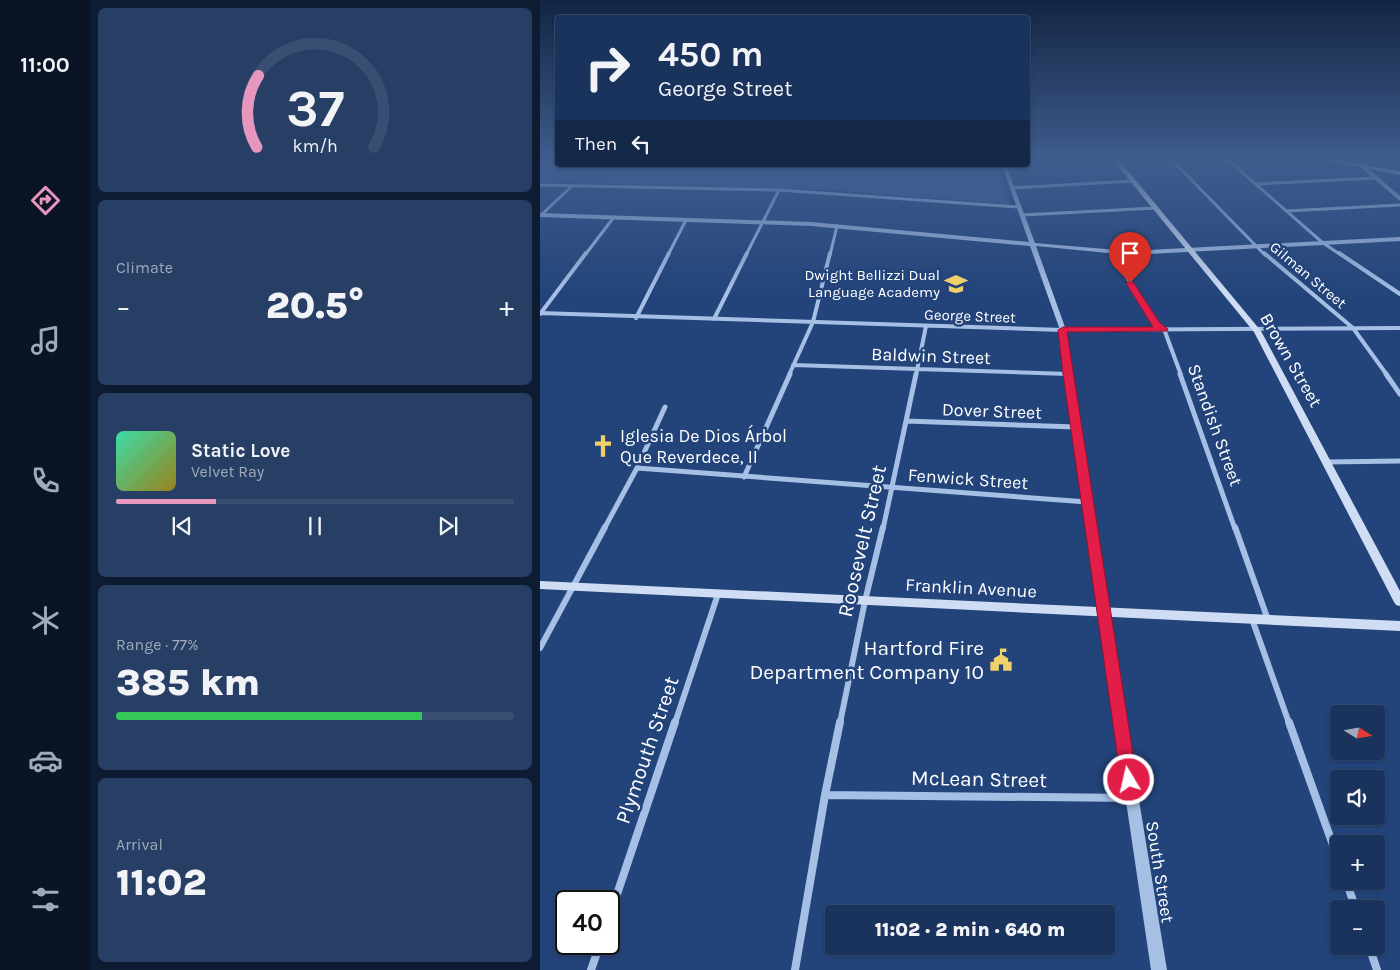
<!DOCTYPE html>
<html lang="en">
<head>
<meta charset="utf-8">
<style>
  :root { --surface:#1a335c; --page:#273f65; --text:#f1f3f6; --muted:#9faabb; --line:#384e72; --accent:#e797bd }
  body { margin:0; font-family:Karla,sans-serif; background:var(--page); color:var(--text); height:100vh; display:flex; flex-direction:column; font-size:19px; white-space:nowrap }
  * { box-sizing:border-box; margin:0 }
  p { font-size:16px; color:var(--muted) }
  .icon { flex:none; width:28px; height:28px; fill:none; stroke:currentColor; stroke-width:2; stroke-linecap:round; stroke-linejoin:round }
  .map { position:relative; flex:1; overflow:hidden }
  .panel { display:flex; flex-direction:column; gap:8px; padding:8px; background:#0e1c33; width:450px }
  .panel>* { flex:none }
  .guide { position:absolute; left:15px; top:15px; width:475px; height:152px; border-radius:5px; box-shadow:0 1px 4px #0004,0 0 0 1px var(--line); background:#1a335c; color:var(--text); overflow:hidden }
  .needle { width:32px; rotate:101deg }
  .fabs { position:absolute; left:790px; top:705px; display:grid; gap:10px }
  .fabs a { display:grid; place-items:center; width:55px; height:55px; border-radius:5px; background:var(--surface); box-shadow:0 1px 4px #0004,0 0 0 1px var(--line); font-size:25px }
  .speed { position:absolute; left:15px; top:890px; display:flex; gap:10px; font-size:25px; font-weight:700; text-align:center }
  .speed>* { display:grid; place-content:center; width:65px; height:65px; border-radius:50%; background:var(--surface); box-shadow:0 1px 4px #0004,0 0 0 1px var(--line); line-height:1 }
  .speed .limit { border:2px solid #111; border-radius:8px; background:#fff; color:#111 }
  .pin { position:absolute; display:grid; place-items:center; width:42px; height:42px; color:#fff; margin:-51px -21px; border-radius:50% 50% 50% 0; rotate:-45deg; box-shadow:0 0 5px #0007 }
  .pin .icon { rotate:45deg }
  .me { position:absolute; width:55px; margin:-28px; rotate:351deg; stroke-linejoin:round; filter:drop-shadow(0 0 4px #0008) }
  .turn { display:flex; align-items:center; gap:18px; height:105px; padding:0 20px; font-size:22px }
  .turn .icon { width:65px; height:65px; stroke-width:2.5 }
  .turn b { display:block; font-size:35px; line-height:42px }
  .then { display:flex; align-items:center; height:48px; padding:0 20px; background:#0003; gap:10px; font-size:19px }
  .big { font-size:38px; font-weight:800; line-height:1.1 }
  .panel .tile { flex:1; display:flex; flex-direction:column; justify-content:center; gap:8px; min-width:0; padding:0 18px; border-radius:8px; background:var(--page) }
  .panel .dial { align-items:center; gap:0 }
  .dial svg { height:130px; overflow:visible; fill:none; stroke:var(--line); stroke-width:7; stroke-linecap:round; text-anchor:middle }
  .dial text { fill:var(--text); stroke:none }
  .song { display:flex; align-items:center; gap:15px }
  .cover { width:60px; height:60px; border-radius:8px; background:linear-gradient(135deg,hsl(160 70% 55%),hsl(50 70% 35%)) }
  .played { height:5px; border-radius:2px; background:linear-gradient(90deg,var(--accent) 25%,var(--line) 25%) }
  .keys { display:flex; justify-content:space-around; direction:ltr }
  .heat { display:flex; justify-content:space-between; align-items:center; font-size:28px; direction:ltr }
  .charge { height:8px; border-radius:4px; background:linear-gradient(90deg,#34c759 77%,var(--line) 0) }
  .trip { position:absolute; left:285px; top:905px; width:290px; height:50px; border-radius:5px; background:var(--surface); box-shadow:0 1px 4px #0004,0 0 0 1px var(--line); font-weight:800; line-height:50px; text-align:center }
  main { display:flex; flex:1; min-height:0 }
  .tab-bar { display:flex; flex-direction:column; width:90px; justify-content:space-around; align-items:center; background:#0a1425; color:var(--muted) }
  .tab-bar .icon { width:35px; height:35px }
  .tab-bar .on { color:var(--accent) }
  .tab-bar b { font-size:22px; color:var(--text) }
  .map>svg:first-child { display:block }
</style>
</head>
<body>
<main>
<nav class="tab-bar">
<b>11:00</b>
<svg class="icon on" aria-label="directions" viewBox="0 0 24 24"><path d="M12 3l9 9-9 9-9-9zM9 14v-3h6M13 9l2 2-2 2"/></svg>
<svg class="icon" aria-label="music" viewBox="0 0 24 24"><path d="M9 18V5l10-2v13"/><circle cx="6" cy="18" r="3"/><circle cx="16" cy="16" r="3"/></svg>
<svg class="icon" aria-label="phone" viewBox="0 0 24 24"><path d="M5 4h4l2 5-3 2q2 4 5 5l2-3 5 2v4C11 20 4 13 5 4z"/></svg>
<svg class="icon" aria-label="climate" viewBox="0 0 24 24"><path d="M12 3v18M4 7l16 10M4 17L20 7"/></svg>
<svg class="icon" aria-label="car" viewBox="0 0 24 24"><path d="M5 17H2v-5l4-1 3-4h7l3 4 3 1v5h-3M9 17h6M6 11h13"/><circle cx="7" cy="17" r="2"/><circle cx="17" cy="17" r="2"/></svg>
<svg class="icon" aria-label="filters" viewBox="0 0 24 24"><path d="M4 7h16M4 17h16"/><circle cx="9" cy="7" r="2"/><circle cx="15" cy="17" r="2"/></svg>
</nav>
<section class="panel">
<div class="tile dial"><svg viewBox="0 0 100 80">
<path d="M14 69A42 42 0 1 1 86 69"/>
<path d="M14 69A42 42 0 0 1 15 25" stroke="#e797bd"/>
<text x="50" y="56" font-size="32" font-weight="700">37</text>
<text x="50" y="72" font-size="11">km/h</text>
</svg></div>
<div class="tile"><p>Climate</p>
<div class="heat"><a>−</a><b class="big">20.5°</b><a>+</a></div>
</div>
<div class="tile">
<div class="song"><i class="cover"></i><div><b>Static Love</b><p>Velvet Ray</p></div></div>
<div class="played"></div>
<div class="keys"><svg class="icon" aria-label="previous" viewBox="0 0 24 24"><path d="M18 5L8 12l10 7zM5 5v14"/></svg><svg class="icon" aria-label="pause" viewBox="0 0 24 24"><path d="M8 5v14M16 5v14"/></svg><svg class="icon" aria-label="next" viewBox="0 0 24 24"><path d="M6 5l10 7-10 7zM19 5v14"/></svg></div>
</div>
<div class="tile"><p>Range · 77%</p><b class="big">385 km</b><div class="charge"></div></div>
<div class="tile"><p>Arrival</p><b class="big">11:02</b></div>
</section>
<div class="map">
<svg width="860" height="970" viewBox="0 0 860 970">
  <rect width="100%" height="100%" fill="#23447a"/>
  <path fill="#375d98" d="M 0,159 L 17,159 L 18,165 L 457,165 L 470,204 L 275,189 L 0,182 Z"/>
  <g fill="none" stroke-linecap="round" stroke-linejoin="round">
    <path stroke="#a6bfe5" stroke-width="3" d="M 631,159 L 725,255
      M 687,159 L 783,243 L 801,255
      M 715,184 L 835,178
      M 0,185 L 239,190 L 479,207
      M 471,188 L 593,181
      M 746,211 L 860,205
      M 482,215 L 615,208
      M 0,216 L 32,186
      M 571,252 L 573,255
      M 45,255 L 74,217
      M 128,255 L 146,220
      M 206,255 L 239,190
      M 290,255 L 297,226"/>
    <path stroke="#a6bfe5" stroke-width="4" d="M 572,253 L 617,325 L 624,329 L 641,375
      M 724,253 L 813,328 L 847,375
      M 799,253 L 860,294
      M 0,313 L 523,330 L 860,328
      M 0,314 L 46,253
      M 96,318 L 129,253
      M 174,319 L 207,253
      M 253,365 L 528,374
      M 249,375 L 273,322 L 290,253
      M 376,375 L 386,326"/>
    <path stroke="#a6bfe5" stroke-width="5" d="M 640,374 L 695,529
      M 846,374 L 860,394
      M 366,421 L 536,427
      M 787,462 L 860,461
      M 97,468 L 547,502
      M 204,477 L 250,374
      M 64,529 L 97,468 L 125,407
      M 343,529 L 376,374"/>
    <path stroke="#a6bfe5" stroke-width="6" d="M 695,527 L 728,620
      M 712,619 L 749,723
      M 0,648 L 65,527
      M 135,723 L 178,594
      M 300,723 L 325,601 L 343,527"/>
    <path stroke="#a6bfe5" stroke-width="8" d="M 749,722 L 799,862
      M 285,795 L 592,798
      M 806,881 L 816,909
      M 69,918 L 135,722
      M 829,946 L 837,970
      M 51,970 L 60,944
      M 255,970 L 285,795 L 300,722"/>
    <path fill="#a6bfe5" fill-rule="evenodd" d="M 817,159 L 821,159 L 824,165 L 860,196 L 860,201 L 820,167 Z
      M 462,165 L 466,165 L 495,243 L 589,251 L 860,237 L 860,241 L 589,255 L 496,246 L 526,330 L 568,612 L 627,970 L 611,970 L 558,612 L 520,330 L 490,246 L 271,226 L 0,217 L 0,213 L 271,222 L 489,242 Z"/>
    <path fill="#cfddf4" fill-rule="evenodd" d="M 572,159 L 578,159 L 721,331 L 860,591 L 860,606 L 856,605 L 854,602 L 714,332 Z
      M 778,159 L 790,159 L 860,171 L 860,175 Z
      M 0,581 L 860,621 L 860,631 L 0,589 Z"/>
  </g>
  <linearGradient id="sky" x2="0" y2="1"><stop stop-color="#132543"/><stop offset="0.54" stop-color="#3f5c8d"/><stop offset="1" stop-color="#3f5c8d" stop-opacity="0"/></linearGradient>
  <rect width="860" height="295" fill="url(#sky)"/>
  <path fill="#e11d48" stroke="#92132f" d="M 588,282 L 593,282 L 620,323 L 628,329 L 627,331 L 527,332 L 597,780 L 595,785 L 589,787 L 583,785 L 581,780 L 523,374 L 518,330 L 523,327 L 613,327 L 586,283 Z"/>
  <defs>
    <symbol id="school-bare" viewBox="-9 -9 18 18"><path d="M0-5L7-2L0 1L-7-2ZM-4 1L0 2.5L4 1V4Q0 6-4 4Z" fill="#efd069" stroke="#23447a" stroke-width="2.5" paint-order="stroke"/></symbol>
    <symbol id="church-bare" viewBox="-9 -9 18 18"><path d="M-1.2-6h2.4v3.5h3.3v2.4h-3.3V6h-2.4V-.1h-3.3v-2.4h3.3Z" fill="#efd069" stroke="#23447a" stroke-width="2.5" paint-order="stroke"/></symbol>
    <symbol id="civic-bare" viewBox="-9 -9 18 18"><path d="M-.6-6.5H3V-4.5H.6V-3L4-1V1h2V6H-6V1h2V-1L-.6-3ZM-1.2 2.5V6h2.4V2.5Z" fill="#efd069" stroke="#23447a" stroke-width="2.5" paint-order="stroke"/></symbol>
  </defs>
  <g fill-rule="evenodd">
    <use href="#school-bare" x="400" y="268" width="32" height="32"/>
    <use href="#church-bare" x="47" y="430" width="32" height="32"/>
    <use href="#civic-bare" x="445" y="644" width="32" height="32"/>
  </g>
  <g text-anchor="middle" stroke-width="5" stroke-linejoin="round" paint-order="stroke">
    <g font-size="15" fill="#fff" stroke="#23447a" text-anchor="end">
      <text x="400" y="280">Dwight Bellizzi Dual<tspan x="400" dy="17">Language Academy</tspan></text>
    </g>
    <g font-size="15" fill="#fff" stroke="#23447a">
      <text transform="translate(768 275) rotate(40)" y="5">Gilman Street</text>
      <text transform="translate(430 316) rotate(2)" y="5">George Street</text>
    </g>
    <g font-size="18" fill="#fff" stroke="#23447a">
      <text transform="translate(391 356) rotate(2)" y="6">Baldwin Street</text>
      <text transform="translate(751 360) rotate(60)" y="6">Brown Street</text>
      <text transform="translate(452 411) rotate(2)" y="6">Dover Street</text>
      <text transform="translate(675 425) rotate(70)" y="6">Standish Street</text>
      <text transform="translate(428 479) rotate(4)" y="6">Fenwick Street</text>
      <text transform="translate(431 588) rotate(3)" y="6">Franklin Avenue</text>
      <text transform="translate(620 872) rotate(81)" y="6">South Street</text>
    </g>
    <g font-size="18" fill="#fff" stroke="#23447a" text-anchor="start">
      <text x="80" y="442">Iglesia De Dios Árbol<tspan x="80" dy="21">Que Reverdece, II</tspan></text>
    </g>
    <g font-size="21" fill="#fff" stroke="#23447a">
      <text transform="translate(322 541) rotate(-77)" y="7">Roosevelt Street</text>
      <text transform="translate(107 750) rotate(-71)" y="7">Plymouth Street</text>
      <text transform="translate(439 779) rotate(1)" y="7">McLean Street</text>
    </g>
    <g font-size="21" fill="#fff" stroke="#23447a" text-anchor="end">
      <text x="444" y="655">Hartford Fire<tspan x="444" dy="24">Department Company 10</tspan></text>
    </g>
  </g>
</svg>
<div class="fabs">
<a><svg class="needle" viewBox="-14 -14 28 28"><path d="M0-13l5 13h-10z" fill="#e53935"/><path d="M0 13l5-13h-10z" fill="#9faabb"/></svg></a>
<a><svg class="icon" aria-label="sound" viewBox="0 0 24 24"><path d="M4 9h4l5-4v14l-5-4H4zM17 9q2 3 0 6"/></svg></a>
<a>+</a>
<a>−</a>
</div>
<div class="speed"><div class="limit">40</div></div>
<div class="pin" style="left:590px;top:283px;background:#d93025"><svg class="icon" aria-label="arrive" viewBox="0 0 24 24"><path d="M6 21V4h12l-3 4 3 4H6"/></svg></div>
<svg class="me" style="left:589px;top:780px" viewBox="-20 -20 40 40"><circle r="17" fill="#e11d48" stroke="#fff" stroke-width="3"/><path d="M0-11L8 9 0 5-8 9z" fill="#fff"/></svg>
<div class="trip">11:02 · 2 min · 640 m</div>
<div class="guide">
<div class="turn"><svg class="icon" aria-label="right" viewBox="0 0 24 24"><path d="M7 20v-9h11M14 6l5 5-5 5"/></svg><div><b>450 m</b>George Street</div></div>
<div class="then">Then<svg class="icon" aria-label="left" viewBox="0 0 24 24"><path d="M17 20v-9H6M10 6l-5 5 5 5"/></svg></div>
</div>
</div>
</main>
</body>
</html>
